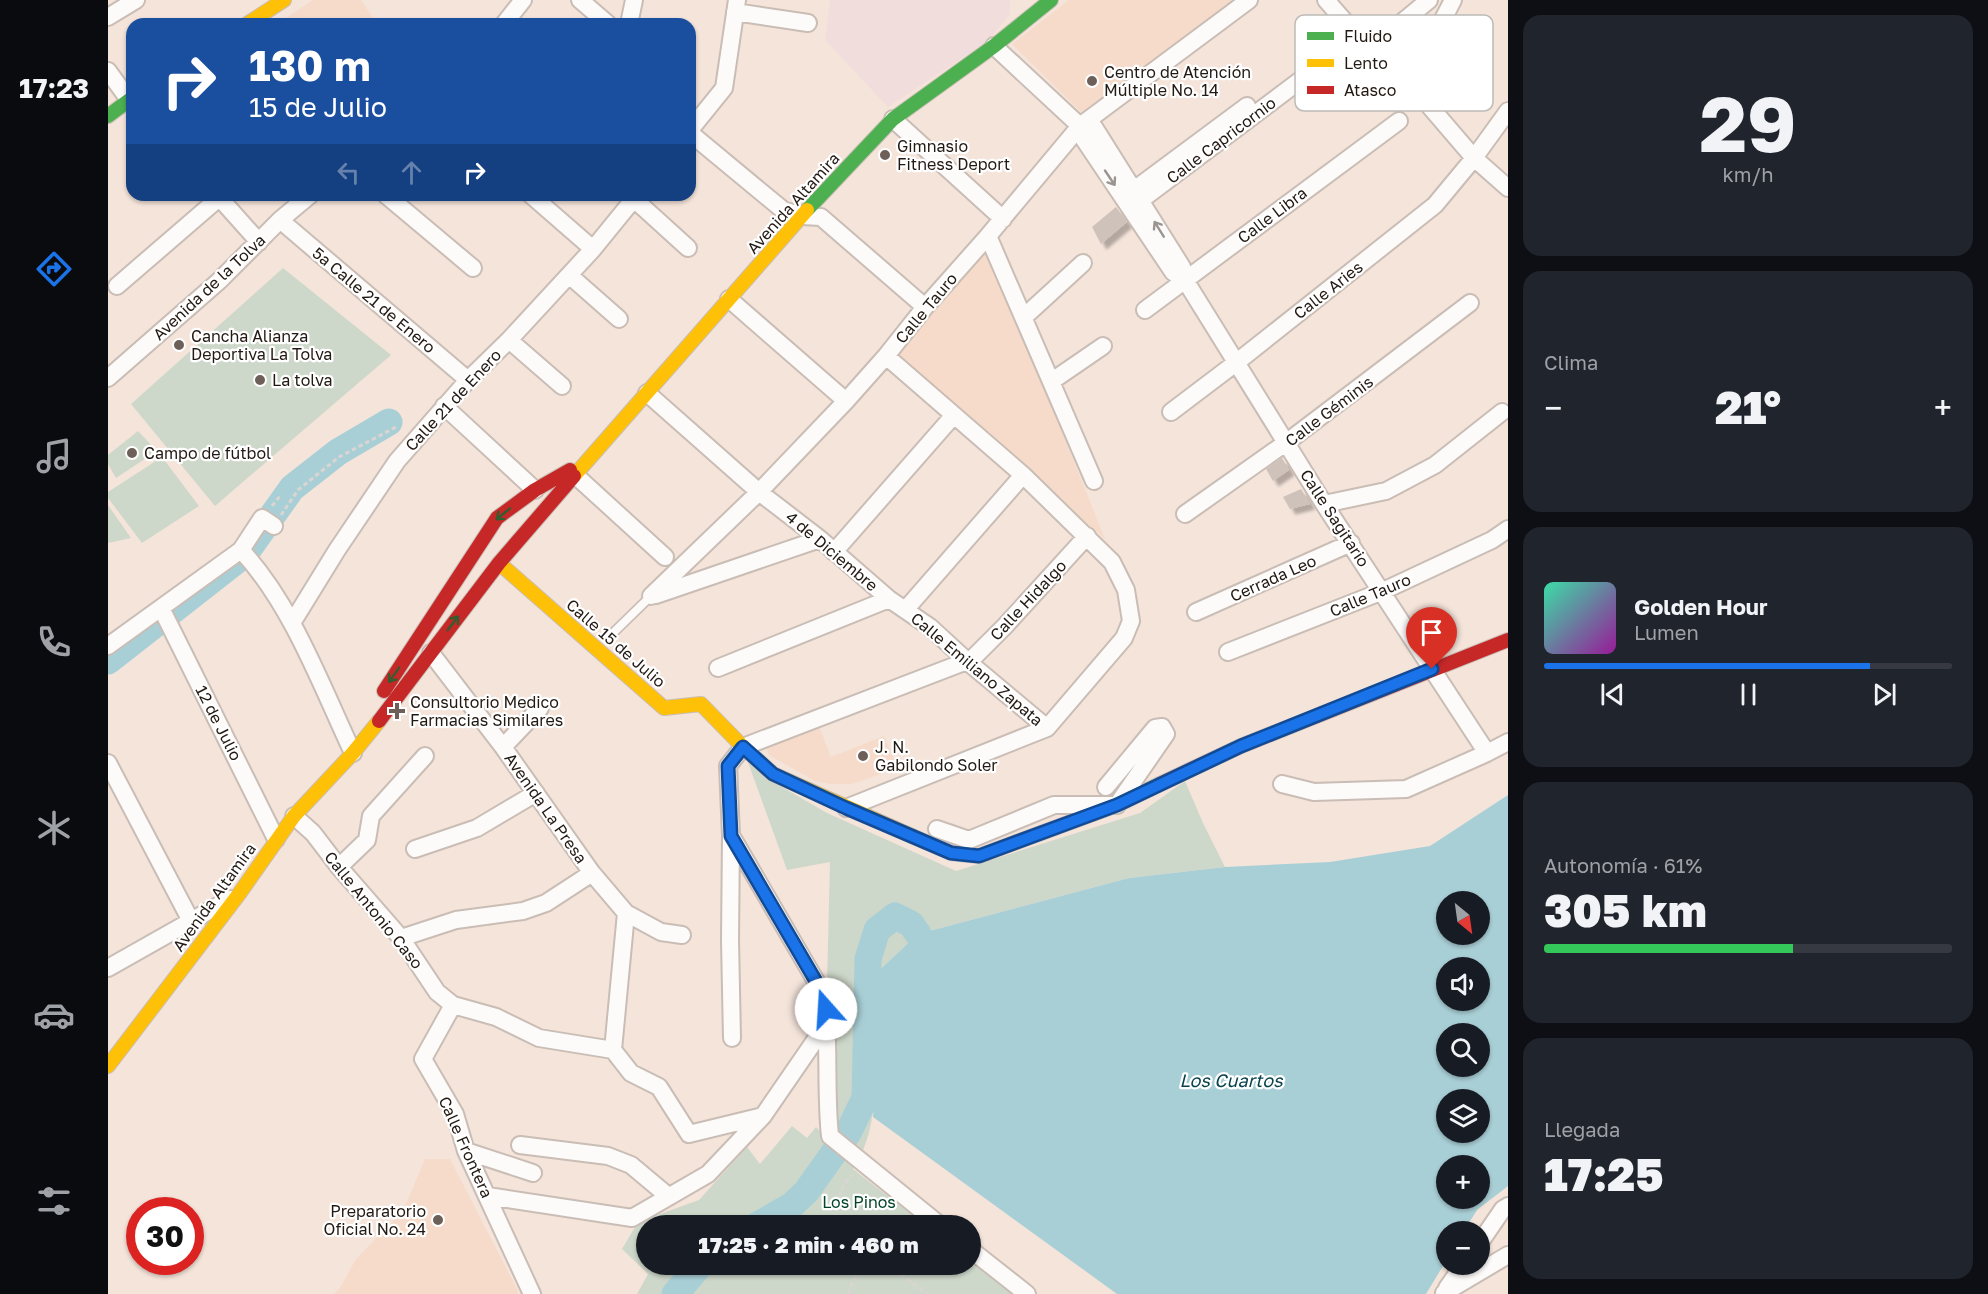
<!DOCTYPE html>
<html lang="es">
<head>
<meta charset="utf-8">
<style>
  :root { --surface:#171b24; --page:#20242c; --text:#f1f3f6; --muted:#9ea1a6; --line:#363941; --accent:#1a73e8 }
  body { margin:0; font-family:"Golos Text",sans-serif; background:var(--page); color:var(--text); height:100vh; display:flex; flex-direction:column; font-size:22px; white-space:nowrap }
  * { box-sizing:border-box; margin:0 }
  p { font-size:20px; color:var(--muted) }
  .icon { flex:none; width:33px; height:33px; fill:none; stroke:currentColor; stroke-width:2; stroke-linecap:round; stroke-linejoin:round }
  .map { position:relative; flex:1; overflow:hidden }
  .drawer { display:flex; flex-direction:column; gap:15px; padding:15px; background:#0d0f14; width:480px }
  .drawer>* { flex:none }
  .top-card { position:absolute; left:18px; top:18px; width:570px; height:183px; border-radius:18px; box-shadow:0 2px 4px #0004; background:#1a4fa0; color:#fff; overflow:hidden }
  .needle { width:39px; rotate:151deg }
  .controls { position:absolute; left:1328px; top:891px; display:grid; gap:12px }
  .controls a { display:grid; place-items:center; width:54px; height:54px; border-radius:50%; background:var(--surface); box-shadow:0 2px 4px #0004; font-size:30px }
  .speed { position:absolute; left:18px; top:1197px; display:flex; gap:12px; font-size:30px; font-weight:700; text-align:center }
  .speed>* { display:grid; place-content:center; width:78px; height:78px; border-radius:50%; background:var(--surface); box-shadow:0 2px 4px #0004; line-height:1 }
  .speed .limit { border:9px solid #d22; background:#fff; color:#111 }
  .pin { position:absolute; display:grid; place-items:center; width:51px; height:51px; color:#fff; margin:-62px -26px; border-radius:50% 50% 50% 0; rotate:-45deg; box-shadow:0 0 6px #0007 }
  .pin .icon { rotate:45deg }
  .me { position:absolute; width:66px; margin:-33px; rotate:341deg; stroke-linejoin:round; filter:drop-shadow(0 0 4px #0008) }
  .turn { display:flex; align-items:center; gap:21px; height:126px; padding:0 24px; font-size:27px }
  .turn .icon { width:78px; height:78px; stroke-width:2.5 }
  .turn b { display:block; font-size:42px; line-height:51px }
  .lanes { display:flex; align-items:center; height:57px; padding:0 24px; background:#0003; justify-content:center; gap:30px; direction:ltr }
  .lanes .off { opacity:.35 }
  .big { font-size:45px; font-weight:800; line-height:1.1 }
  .drawer .tile { flex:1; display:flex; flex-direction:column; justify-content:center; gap:9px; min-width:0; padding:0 21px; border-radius:18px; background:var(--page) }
  .drawer .dial { align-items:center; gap:0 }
  .dial b { font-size:78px; line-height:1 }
  .song { display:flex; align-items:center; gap:18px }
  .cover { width:72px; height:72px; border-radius:9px; background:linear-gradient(135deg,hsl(160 70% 55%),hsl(300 70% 35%)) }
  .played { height:6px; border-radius:3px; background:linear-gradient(90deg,var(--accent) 80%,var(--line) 80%) }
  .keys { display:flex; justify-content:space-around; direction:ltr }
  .heat { display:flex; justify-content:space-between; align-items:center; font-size:33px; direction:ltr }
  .charge { height:9px; border-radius:4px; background:linear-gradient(90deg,#34c759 61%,var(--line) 0) }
  .trip { position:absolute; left:528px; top:1215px; width:345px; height:60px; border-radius:30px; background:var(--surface); box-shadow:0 2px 4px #0004; font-weight:800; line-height:60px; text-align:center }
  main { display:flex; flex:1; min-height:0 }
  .menu { display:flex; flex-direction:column; width:108px; justify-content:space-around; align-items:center; background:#090b0e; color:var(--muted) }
  .menu .icon { width:42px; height:42px }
  .menu .on { color:var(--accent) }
  .menu b { font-size:27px; color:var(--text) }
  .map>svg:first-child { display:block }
</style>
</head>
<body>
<main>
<nav class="menu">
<b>17:23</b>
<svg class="icon on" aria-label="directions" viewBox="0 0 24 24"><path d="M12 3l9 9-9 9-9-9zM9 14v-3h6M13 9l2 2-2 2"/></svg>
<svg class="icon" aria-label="music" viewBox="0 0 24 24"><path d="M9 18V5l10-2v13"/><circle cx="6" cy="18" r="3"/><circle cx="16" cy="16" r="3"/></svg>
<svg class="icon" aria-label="phone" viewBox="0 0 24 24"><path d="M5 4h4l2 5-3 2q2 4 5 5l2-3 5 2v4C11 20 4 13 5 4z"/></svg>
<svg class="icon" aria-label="climate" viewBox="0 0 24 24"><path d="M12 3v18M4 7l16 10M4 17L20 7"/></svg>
<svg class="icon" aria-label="car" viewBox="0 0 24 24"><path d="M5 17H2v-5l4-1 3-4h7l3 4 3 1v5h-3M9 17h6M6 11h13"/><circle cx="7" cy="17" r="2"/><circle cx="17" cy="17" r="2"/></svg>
<svg class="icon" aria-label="filters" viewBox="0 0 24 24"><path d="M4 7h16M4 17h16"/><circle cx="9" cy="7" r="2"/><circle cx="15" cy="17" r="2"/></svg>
</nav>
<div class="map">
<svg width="1400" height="1294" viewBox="0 0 1400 1294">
  <defs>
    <filter id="shadow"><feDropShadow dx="5.5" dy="5.5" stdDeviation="1.5" flood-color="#0004"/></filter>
  </defs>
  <rect width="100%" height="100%" fill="#f4e4da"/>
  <path fill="#f2dddd" d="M 722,0 L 902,0 L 902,14 L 879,42 L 780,107 L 717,40 Z"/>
  <path fill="#f6dbca" d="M 205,0 L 253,0 L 269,24 L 169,24 Z
    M 961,0 L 1135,0 L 979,118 L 904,44 Z
    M 879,245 L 997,539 L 786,354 Z
    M 711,726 L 723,757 L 776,736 L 790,768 L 744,784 L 723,784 L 707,781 L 661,755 L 659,749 Z
    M 317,1159 L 342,1159 L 409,1289 L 410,1294 L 226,1294 L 232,1288 L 248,1259 L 295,1211 Z"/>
  <path fill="#ced8ca" d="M 175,268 L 283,355 L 107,506 L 23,404 Z
    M 30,431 L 49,451 L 8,478 L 0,464 L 0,455 Z
    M 54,457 L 91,506 L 34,543 L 0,498 L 0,492 Z
    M 0,505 L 23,538 L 0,543 Z
    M 638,757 L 667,783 L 719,813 L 848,871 L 1032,813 L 1077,781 L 1095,823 L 1117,867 L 1021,878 L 810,934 L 765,976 C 765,992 764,1007 764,1023 C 766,1072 774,1125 745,1169 L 817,1225 L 538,1226 L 538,1264 L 862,1264 L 863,1261 L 905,1294 L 529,1294 L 540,1274 L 514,1249 L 530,1222 L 591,1200 L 639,1147 L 652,1164 L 684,1126 L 699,1138 L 708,1127 L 720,1140 L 725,1017 L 719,983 L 722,862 L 679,870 Z"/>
  <path fill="#a9cfd6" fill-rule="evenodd" d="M 1400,795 L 1400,1186 L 1369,1210 L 1356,1231 L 1338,1232 L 1338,1261 L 1318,1294 L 1009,1294 L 765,1117 C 769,1070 764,1023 765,976 L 810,934 L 1021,878 L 1117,867 L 1222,862 L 1322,846 ZM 1338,902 L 1371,902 L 1371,934 L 1338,934 ZM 1338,968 L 1371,968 L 1371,1000 L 1338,1000 ZM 1338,1034 L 1371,1034 L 1371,1066 L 1338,1066 ZM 1338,1100 L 1371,1100 L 1371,1132 L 1338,1132 ZM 1338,1166 L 1371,1166 L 1371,1198 L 1338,1198 Z"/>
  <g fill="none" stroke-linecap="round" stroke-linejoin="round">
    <path stroke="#a9cfd6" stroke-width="27" d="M 0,661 L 129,560 L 142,547 L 184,488 L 230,452 L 281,422
      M 648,1226 L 683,1206 L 698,1192 L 740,1133 L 757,1098 L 760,959 L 769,930 L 787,916 L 803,924 L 810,934
      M 567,1294 L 593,1264"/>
  </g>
  <path fill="#cfc2ba" filter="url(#shadow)" d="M 1008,207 L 1019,222 L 993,244 L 984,227 Z
    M 1174,458 L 1181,470 L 1165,481 L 1158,469 Z
    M 1193,489 L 1202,504 L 1182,509 L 1175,497 Z"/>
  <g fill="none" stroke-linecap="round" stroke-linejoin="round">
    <defs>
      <path id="lane" d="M 506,632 L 543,596"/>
      <path id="street" d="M 472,0 L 500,24
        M 1218,0 L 1246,32 L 1318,102 L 1366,158 L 1400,188
        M 627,12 L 700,23
        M 0,17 L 28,0
        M 396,24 L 415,0
        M 521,24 L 526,0
        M 886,46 L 972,126
        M 1264,47 L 1321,0
        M 0,71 L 24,104
        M 1301,85 L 1345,0
        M 785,119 L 895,219
        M 582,130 L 616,88 L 629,0
        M 582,133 L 675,210 L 694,216 L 713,217 L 817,307
        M 1026,190 L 1139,106
        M 109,195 L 151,242
        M 278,195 L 365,268
        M 423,195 L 485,249
        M 526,199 L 580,248
        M 1033,200 L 1251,36
        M 172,220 L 360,380
        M 880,236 L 986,481
        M 461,275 L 511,319
        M 1077,280 L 1065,272 L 975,138 L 972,126 L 986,127 L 1074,267 L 1077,280 L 1216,504 L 1379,753
        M 9,286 L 111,198
        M 621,299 L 738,401
        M 1037,310 L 1291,121
        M 916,317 L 975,263
        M 401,340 L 454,386
        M 0,378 L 111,281 L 172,220 L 202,195
        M 944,381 L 995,346
        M 539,393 L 651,492 L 712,539 L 781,599 L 822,627 L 859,661 L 939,728
        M 336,406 L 427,490
        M 1063,412 L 1129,362 L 1327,205 L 1366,158 L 1400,111
        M 467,475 L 557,557
        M 1216,504 L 1278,491 L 1327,465 L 1394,412
        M 1077,514 L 1179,442 L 1362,303
        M 133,550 C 184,605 213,685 245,753
        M 726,552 L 846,415
        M 548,595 L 712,539
        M 543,596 L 651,492 L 738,401 L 778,356 L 817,307 L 880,236 L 972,126 L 1141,0
        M 55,607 L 55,612 L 60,622 L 168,839
        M 798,609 L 915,475
        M 1088,612 L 1243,543
        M 184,623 L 229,550 L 289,461 L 360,380 L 401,340 L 485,249 L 529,195
        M 0,646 L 133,550 L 154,518 L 166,526
        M 1120,652 L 1275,591 L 1384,540 L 1400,529
        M 323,653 L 395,747 L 484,873 L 518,913 L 553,932 L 574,935
        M 610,668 L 781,599
        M 395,747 L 432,708
        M 0,763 L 83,921
        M 1174,784 L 1206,792 L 1298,789 L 1379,753 L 1400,742
        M 738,808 L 939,728 L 1016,638 L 1023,621 L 1018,590 L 1004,562 L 915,475 L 778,356
        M 186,816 L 205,833 L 231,867 L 293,938 L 329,992 L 345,1005 L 388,1017 L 431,1038 L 505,1050 L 523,1073 L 551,1087 L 581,1134 L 655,1116
        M 829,829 L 861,840 L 946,805 L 1009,805 L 1058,734 L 1054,727 L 1047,728 L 998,787
        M 624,837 L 716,995 C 722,1042 717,1089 722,1136 L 833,1226
        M 307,849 L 369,828 L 428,793
        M 231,867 L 259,840 L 263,816 L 317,756
        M 293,938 L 348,920 L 415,911 L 438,903 L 484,873
        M 0,968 L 122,899
        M 345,1005 L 315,1059 L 347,1114 L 358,1151 L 424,1294
        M 624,1038 L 622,940 L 623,836 L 620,766 L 635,747 L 864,659 L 897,626 L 979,536
        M 505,1050 L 518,913
        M 412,1145 L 500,1156 L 523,1165 L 560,1196
        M 358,1151 L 425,1173
        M 380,1196 L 524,1218 L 600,1174 L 655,1116 L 719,1023
        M 1371,1244 L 1395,1209 L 1400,1206
        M 862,1249 L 919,1294
        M 1339,1288 L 1356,1264
        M 1336,1293 L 1400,1255"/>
      <path id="fast" d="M 0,116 L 24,98
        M 699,210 L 785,119 L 886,46 L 943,0
        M 804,836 L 843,853 L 871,856 L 1009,805 L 1052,784"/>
      <path id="slow" d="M 139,24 L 176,0
        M 466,476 L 699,210
        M 391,563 L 556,708 L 593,704 L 635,747 L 665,774 L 804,836
        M 0,1066 L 131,894 L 186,816 L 245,753 L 271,721"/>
      <path id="jam" d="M 276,691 L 389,518 L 427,490 L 462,470
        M 271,721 L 391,563 L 466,476
        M 1052,784 L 1133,746 L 1400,640"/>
    </defs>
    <use href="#lane" stroke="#c9bdb5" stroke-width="11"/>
    <use href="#street" stroke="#c9bdb5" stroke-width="20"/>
    <use href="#fast" stroke="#c9bdb5" stroke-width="16"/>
    <use href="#slow" stroke="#c9bdb5" stroke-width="16"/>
    <use href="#jam" stroke="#c9bdb5" stroke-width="16"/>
    <path stroke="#dad5d2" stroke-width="3" stroke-dasharray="4.5 3" stroke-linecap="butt" d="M 164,506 L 172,496
      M 173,515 L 190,490 L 231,457 L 288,427
      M 729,1226 C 726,1208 732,1187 744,1175
      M 746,1264 L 751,1273
      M 741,1294 C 742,1284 747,1276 756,1271 C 780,1258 801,1281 819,1294"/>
    <use href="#lane" stroke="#fdfbf9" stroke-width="8"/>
    <use href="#street" stroke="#fdfbf9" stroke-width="16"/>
    <use href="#fast" stroke="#4caf50" stroke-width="14"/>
    <use href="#slow" stroke="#ffc107" stroke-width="14"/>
    <use href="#jam" stroke="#c62828" stroke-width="14"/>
  </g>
  <defs><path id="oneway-shaft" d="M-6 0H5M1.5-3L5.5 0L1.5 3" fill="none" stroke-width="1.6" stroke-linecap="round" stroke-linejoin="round" transform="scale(1.5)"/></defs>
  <g stroke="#9b9592">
    <use href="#oneway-shaft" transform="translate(1002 178) rotate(56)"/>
    <use href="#oneway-shaft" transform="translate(1051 229) rotate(-122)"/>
  </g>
  <g stroke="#355c2e">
    <use href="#oneway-shaft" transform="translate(395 514) rotate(141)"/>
    <use href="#oneway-shaft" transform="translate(345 623) rotate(-53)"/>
    <use href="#oneway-shaft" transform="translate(286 675) rotate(125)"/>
  </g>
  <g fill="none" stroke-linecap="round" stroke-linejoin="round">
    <defs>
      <path id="route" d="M 718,1009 L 716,995 L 623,836 L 620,766 L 635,747 L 665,774 L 738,808 L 843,853 L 871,856 L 1009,805 L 1133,746 L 1324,669"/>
    </defs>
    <use href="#route" stroke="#114b97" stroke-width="15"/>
    <use href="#route" stroke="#1a73e8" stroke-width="10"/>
  </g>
  <g fill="#6c6059" stroke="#fff" stroke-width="2">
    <circle cx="984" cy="81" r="6"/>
    <circle cx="777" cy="155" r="6"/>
    <circle cx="71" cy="345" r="6"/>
    <circle cx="152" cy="380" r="6"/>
    <circle cx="24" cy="453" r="6"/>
    <path d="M286 702h6v6h6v6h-6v6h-6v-6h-6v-6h6z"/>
    <circle cx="755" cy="756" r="6"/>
    <circle cx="330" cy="1220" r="6"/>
  </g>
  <g text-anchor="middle" stroke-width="4.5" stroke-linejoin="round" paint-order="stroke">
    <g font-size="16" fill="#231913" stroke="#fff" text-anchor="start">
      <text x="996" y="78">Centro de Atención<tspan x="996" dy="18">Múltiple No. 14</tspan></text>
      <text x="789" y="152">Gimnasio<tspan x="789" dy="18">Fitness Deport</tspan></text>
      <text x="83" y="342">Cancha Alianza<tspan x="83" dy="18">Deportiva La Tolva</tspan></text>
      <text x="164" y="386">La tolva</text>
      <text x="36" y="459">Campo de fútbol</text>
      <text x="302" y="708">Consultorio Medico<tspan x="302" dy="18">Farmacias Similares</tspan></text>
      <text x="767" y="753">J. N.<tspan x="767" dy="18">Gabilondo Soler</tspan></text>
      <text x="318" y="1217" text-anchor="end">Preparatorio<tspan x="318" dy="18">Oficial No. 24</tspan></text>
    </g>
    <g font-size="16" fill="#231913" stroke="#fff">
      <text transform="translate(1113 140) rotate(-37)" y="6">Calle Capricornio</text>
      <text transform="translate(685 203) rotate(-48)" y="6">Avenida Altamira</text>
      <text transform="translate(1164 215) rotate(-37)" y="6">Calle Libra</text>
      <text transform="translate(101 287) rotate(-43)" y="6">Avenida de la Tolva</text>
      <text transform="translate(1220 290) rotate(-38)" y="6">Calle Aries</text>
      <text transform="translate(266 300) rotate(40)" y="6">5a Calle 21 de Enero</text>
      <text transform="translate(818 308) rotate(-50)" y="6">Calle Tauro</text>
      <text transform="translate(345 400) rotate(-47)" y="6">Calle 21 de Enero</text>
      <text transform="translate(1221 411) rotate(-37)" y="6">Calle Géminis</text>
      <text transform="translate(1227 518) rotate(57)" y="6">Calle Sagitario</text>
      <text transform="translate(724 551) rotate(40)" y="6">4 de Diciembre</text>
      <text transform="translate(1165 578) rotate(-24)" y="6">Cerrada Leo</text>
      <text transform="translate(1262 595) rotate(-23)" y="6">Calle Tauro</text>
      <text transform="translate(920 600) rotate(-47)" y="6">Calle Hidalgo</text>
      <text transform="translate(508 643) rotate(41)" y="6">Calle 15 de Julio</text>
      <text transform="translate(869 669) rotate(40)" y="6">Calle Emiliano Zapata</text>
      <text transform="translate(111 723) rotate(63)" y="6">12 de Julio</text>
      <text transform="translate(438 808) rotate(55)" y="6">Avenida La Presa</text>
      <text transform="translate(106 897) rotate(-54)" y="6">Avenida Altamira</text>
      <text transform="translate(266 910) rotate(51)" y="6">Calle Antonio Caso</text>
      <text transform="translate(358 1147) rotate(66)" y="6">Calle Frontera</text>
    </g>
    <g font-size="16" fill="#03452b" stroke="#fff">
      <text x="751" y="1208">Los Pinos</text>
    </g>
    <g font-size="18" font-style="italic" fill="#0a424d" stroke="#fff">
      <text x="1123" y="1087">Los Cuartos</text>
    </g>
  </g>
  <rect x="1187" y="15" width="198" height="96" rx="9" fill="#fff" stroke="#bdbab8" stroke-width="1.5"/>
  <rect x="1199" y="32" width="27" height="8" fill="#4caf50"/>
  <rect x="1199" y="59" width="27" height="8" fill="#ffc107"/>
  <rect x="1199" y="86" width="27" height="8" fill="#c62828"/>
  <g font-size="16" fill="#231913">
    <text x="1236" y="42">Fluido</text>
    <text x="1236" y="69">Lento</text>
    <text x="1236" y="96">Atasco</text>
  </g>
</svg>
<div class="controls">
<a><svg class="needle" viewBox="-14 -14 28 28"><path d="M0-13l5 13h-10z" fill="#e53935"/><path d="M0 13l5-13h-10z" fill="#9ea1a6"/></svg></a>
<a><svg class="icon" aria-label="sound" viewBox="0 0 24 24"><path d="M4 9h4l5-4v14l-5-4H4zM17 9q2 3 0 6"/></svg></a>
<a><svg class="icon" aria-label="search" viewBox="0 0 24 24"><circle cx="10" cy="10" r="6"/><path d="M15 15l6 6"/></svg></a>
<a><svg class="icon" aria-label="layers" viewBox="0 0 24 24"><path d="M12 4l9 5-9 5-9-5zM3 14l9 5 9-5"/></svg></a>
<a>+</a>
<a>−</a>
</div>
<div class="speed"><div class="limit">30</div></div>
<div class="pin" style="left:1324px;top:669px;background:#d93025"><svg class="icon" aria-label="arrive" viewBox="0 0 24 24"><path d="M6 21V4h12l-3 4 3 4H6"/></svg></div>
<svg class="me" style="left:718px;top:1009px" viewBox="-20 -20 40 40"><circle r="19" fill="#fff"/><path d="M0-13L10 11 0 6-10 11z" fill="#1a73e8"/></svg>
<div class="trip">17:25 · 2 min · 460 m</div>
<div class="top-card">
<div class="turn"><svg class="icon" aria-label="right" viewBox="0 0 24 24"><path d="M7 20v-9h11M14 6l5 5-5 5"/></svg><div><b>130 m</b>15 de Julio</div></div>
<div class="lanes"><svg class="icon off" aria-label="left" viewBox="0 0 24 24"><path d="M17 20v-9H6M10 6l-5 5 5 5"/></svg><svg class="icon off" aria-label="ahead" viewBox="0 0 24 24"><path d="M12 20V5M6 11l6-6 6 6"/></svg><svg class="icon" aria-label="right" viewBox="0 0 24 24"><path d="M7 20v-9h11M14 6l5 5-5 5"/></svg></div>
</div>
</div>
<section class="drawer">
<div class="tile dial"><b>29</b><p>km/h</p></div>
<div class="tile"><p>Clima</p>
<div class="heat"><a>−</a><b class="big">21°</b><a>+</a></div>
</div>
<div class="tile">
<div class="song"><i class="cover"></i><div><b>Golden Hour</b><p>Lumen</p></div></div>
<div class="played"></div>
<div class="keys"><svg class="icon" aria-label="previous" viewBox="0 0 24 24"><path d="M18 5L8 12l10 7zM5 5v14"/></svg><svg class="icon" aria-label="pause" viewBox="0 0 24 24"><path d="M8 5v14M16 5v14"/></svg><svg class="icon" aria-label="next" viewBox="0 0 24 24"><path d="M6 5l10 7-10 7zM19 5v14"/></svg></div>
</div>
<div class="tile"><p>Autonomía · 61%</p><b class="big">305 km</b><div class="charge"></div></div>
<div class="tile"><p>Llegada</p><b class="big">17:25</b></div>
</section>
</main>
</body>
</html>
